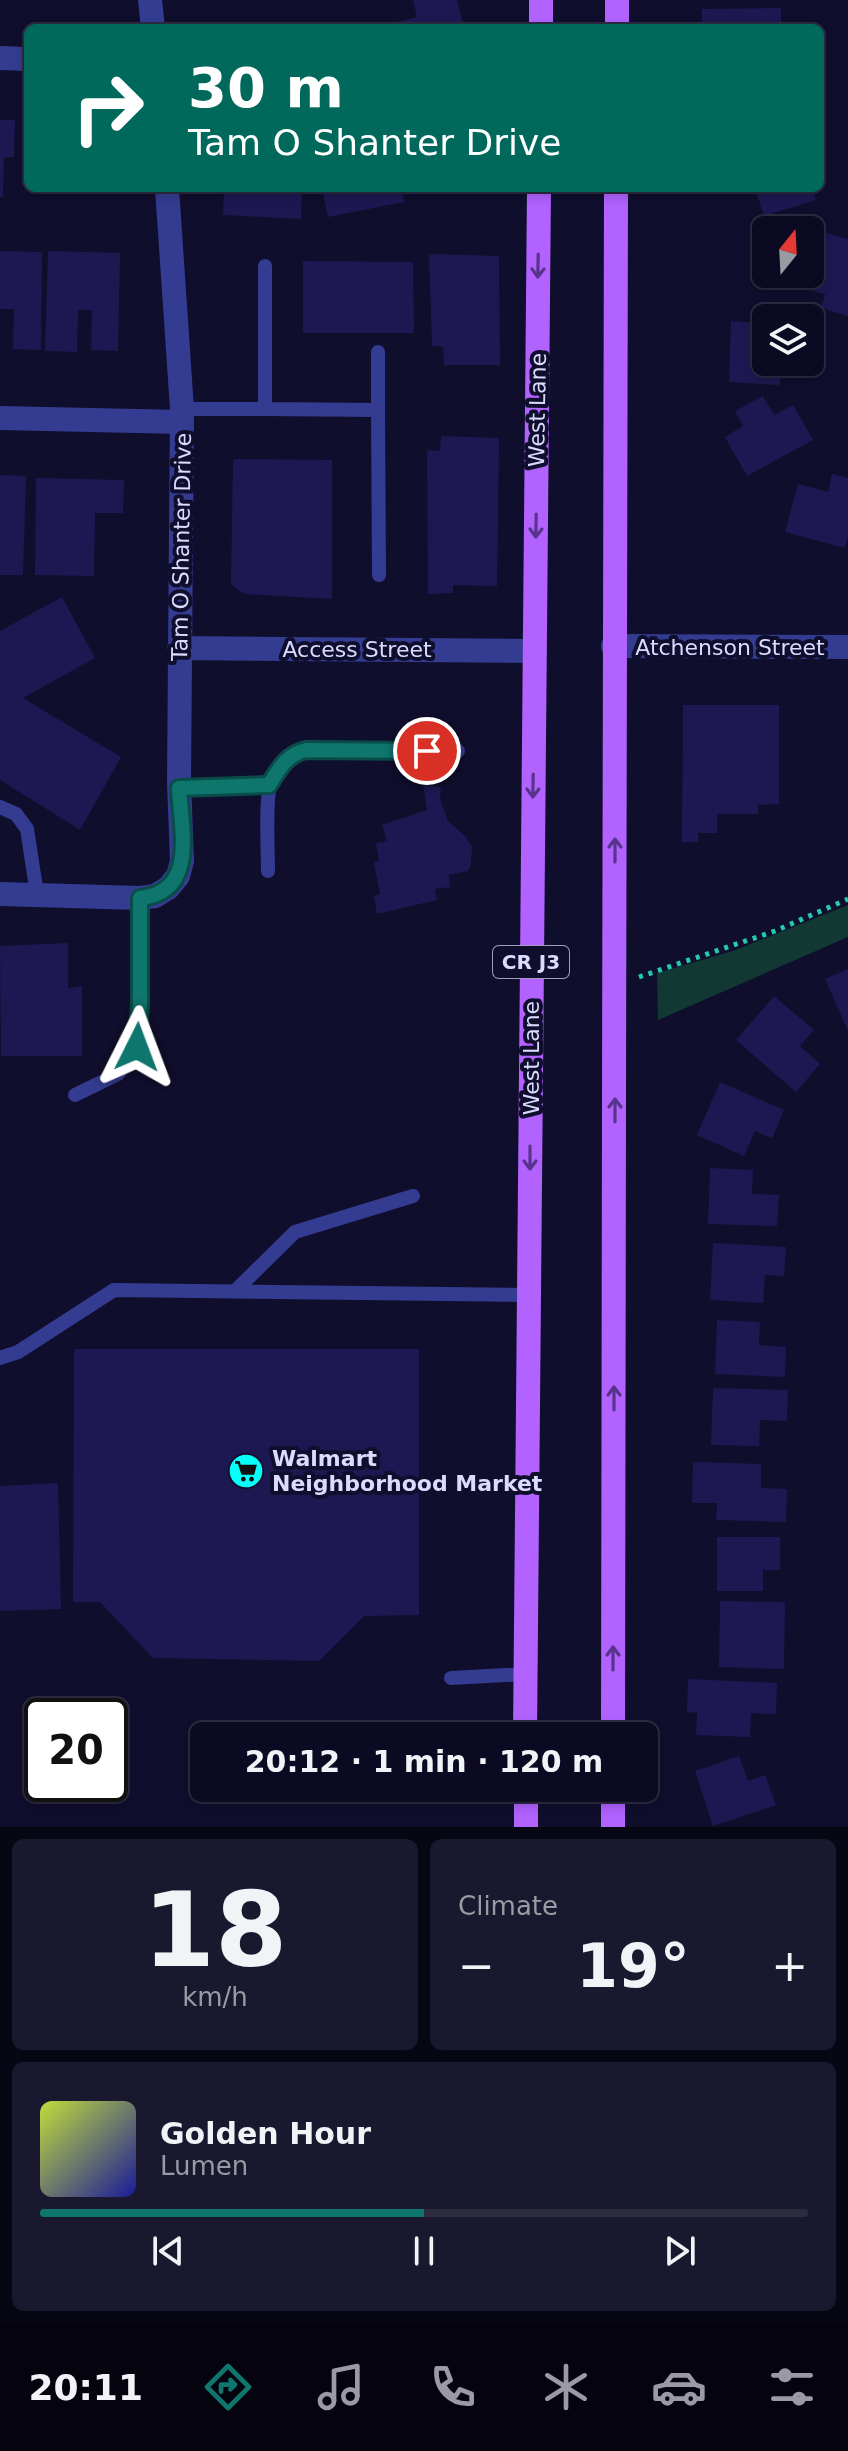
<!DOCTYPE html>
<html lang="en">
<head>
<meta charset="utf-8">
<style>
  :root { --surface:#0c0a22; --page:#1a182f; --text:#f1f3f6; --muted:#9a9aa5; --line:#2c2b40; --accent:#0f766e }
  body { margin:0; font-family:"DejaVu Sans",sans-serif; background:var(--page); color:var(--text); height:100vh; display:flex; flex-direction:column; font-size:30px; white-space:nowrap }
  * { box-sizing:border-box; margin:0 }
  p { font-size:26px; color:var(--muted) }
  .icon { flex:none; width:44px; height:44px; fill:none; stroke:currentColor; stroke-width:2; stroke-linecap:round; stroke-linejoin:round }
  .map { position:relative; height:1827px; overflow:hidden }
  .sheet { display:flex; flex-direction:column; gap:12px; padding:12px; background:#070613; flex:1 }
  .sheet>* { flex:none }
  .top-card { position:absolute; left:24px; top:24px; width:800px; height:168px; border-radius:12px; box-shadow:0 4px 12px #0003,0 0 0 2px var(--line); background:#00695c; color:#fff; overflow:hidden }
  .needle { width:52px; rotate:18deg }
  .fabs { position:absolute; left:752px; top:216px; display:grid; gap:16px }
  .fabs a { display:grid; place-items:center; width:72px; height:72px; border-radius:12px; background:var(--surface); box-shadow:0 4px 12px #0003,0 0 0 2px var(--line); font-size:40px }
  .speed { position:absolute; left:24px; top:1698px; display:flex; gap:16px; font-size:40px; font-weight:700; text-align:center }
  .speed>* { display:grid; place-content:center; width:104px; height:104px; border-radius:50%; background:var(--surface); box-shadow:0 4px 12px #0003,0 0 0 2px var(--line); line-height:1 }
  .speed .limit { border:4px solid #111; border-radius:12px; background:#fff; color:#111 }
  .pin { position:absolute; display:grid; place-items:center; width:68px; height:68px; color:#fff; margin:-34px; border:4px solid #fff; border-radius:50%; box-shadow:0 2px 8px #0007 }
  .me { position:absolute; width:88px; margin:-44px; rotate:3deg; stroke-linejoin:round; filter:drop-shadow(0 0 6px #0008) }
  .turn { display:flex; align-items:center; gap:28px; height:168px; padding:0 32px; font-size:36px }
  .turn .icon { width:104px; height:104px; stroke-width:2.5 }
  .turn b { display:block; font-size:56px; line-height:68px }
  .big { font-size:60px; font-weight:800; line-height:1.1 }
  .sheet .widget { flex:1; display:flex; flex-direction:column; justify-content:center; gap:12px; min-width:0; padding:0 28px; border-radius:12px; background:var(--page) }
  .sheet .dial { align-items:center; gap:0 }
  .dial b { font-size:104px; line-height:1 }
  .song { display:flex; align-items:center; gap:24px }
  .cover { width:96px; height:96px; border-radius:12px; background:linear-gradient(135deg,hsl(70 70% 55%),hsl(240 70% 35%)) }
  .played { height:8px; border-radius:4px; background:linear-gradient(90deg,var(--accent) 50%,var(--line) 50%) }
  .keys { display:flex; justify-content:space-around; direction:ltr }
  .heat { display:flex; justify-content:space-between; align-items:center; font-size:44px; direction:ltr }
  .sheet .tiles { flex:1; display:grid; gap:12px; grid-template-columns:1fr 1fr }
  .widget:last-child { grid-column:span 2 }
  .trip { position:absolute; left:190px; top:1722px; width:468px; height:80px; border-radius:12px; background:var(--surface); box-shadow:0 4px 12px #0003,0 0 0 2px var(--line); font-weight:800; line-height:80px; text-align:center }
  .tab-bar { display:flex; height:128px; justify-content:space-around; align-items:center; background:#05040e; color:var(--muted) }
  .tab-bar .icon { width:56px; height:56px }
  .tab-bar .on { color:var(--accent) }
  .tab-bar b { font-size:36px; color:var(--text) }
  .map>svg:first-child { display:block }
</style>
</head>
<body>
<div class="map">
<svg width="848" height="1827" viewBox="0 0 848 1827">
  <rect width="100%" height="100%" fill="#100e2d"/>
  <path fill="#113832" d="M 848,905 L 848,937 L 658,1020 L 657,973 L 733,951 Z"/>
  <path fill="#1d1851" d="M 413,0 L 457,0 L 464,28 L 390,28 L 389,24 L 417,17 Z
    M 781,8 L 781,28 L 702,28 L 702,9 Z
    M 0,120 L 15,120 L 14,157 L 4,157 L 3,197 L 0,197 Z
    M 224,188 L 302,188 L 301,219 L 223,215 Z
    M 322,188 L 401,188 L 404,202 L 328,217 Z
    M 755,188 L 812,188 L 816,200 L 764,216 Z
    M 812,229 L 848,239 L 848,316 L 821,308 L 825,294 L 796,286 L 799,274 L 810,274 L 810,237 Z
    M 0,251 L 42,252 L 41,350 L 13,349 L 14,309 L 0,309 Z
    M 48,251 L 120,253 L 118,351 L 91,350 L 92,310 L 78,310 L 77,352 L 45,351 Z
    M 429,254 L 499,256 L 500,365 L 444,365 L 443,347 L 432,346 Z
    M 303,261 L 413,262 L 414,333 L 303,333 Z
    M 731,321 L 766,323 L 766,362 L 781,362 L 780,385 L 729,382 Z
    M 763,396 L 774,415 L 793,405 L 813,440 L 747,476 L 725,437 L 743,426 L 735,411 Z
    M 441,436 L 499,438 L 497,586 L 453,585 L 453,593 L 428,594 L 427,450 L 440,451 Z
    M 237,459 L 332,460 L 332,599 L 244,594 L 231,584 L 233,460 Z
    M 832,474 L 848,478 L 848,537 L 845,548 L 785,532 L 798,484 L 828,492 Z
    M 0,475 L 26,476 L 23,575 L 0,575 Z
    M 36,478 L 124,480 L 123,513 L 95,513 L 94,576 L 35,575 Z
    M 62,597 L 95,658 L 23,698 L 121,757 L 80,830 L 0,780 L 0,631 Z
    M 683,705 L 779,705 L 779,804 L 758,805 L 758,814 L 717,814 L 717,833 L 698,833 L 698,842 L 682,842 Z
    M 423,785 L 441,787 L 440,799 L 448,821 L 466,837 L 472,847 L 471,865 L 468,871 L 449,875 L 450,887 L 435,889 L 437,900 L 377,914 L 374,896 L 380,894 L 374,863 L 379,860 L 376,843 L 387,841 L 382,825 L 427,810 Z
    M 68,943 L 68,988 L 82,986 L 82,1056 L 1,1056 L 0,946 Z
    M 848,969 L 848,1031 L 825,979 Z
    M 774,996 L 814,1030 L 800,1046 L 820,1064 L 796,1092 L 736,1040 Z
    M 720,1082 L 784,1110 L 772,1138 L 755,1131 L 744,1156 L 697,1135 Z
    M 710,1168 L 753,1170 L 752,1194 L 779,1195 L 777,1226 L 708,1224 Z
    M 713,1243 L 786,1247 L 784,1276 L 765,1275 L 763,1303 L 710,1300 Z
    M 717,1320 L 760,1322 L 759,1345 L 786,1347 L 785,1377 L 715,1374 Z
    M 74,1349 L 419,1349 L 419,1615 L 364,1616 L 319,1661 L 153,1658 L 100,1602 L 73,1602 Z
    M 713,1388 L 788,1390 L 787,1421 L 760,1420 L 759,1446 L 711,1445 Z
    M 693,1462 L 761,1464 L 761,1488 L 787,1489 L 786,1522 L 716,1520 L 717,1503 L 692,1503 Z
    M 58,1483 L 61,1609 L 0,1611 L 0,1486 Z
    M 717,1537 L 780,1537 L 780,1570 L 763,1570 L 763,1591 L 717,1591 Z
    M 720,1601 L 785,1602 L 784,1669 L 719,1667 Z
    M 688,1679 L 777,1683 L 776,1714 L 751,1713 L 750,1737 L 696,1735 L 697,1713 L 687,1712 Z
    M 739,1756 L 748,1781 L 765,1775 L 776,1805 L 713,1826 L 695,1771 Z"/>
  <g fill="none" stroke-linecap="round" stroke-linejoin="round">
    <path stroke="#22cbad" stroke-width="5" stroke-dasharray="4 6" stroke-linecap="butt" d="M 639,977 L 775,931 L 848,899"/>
    <path stroke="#343c91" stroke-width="14" d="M 265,266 L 265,409 L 378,410 L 379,575
      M 378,352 L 378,410
      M 182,409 L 265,409
      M 179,788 L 269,785
      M 0,807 L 16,814 L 27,829 L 37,894
      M 268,871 C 268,853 265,796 271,783 C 277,767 290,754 306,750 L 458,751
      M 75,1095 L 118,1074 L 137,1047 L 140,1003 L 140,898
      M 235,1291 L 295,1232 L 413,1196
      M 0,1358 L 18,1352 L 114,1290 L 529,1295
      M 451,1678 L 525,1674"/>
    <path stroke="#343c91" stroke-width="24" d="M 150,0 L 153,28
      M 0,58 L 28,59
      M 0,418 L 182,422
      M 613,646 L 848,647
      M 179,648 L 535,651
      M 0,894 L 140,898 L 155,896 L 168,888 L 178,876 L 182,861 L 179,782 L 182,409 L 167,188"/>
    <path stroke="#b162ff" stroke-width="24" d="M 541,28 L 541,0
      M 617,28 L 617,0
      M 525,1736 L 539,188
      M 613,1736 C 615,1220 613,704 616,188
      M 526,1788 L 526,1827
      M 613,1827 L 613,1788"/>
  </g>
  <defs><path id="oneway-shaft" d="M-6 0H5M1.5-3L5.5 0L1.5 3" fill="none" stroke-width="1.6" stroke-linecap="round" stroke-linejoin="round" transform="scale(2)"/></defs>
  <g stroke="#58348c">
    <use href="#oneway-shaft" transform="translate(538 266) rotate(91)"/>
    <use href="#oneway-shaft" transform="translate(536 526) rotate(91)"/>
    <use href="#oneway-shaft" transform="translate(533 786) rotate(91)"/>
    <use href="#oneway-shaft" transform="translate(615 850) rotate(-90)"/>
    <use href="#oneway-shaft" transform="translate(615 1110) rotate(-90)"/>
    <use href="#oneway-shaft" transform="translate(530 1158) rotate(90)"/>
    <use href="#oneway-shaft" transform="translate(614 1398) rotate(-90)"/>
    <use href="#oneway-shaft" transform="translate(613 1658) rotate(-90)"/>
  </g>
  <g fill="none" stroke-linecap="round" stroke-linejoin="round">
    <defs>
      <path id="route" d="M 137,1047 L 140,1003 L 140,898 C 198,892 181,830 179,788 L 269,785 C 279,769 287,754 306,750 L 427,751"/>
    </defs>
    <use href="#route" stroke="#0a4d48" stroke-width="20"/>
    <use href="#route" stroke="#0f766e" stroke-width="14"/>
  </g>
  <defs>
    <symbol id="supermarket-disc" viewBox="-11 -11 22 22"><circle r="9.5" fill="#07fffa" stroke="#100e2d"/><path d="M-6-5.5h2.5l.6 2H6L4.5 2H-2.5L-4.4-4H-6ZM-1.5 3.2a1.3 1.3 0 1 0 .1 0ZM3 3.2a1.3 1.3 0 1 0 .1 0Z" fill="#111"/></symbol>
  </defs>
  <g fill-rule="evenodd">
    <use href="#supermarket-disc" x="226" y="1451" width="40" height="40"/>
  </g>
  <g text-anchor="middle" stroke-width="8" stroke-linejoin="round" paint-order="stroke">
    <rect fill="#100e2d" stroke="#9e9ec0" stroke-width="2" x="493" y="946" width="76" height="32" rx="6"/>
    <g font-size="20" font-weight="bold" fill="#dbdbff">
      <text x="531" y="969">CR J3</text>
    </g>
    <g font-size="22" fill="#dbdbff" stroke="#100e2d">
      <text transform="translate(537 410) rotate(-89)" y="8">West Lane</text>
      <text transform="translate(181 547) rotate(-89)" y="8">Tam O Shanter Drive</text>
      <text x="730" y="655">Atchenson Street</text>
      <text x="357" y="657">Access Street</text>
      <text transform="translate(531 1058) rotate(-90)" y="8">West Lane</text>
    </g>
    <g font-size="22" font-weight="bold" fill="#dbdbff" stroke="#100e2d" text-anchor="start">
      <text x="272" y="1466">Walmart<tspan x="272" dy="25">Neighborhood Market</tspan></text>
    </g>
  </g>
</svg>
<div class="fabs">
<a><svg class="needle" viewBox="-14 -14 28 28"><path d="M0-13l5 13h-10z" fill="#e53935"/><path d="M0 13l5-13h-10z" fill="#9a9aa5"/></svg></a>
<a><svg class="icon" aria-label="layers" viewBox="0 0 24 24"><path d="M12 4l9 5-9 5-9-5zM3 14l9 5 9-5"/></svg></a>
</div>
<div class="speed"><div class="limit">20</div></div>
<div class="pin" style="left:427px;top:751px;background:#d93025"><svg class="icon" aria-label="arrive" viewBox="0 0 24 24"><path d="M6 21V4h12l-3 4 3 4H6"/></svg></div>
<svg class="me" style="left:137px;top:1047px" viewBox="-20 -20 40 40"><path d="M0-17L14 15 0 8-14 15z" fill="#0f766e" stroke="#fff" stroke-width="4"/></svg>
<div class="trip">20:12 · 1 min · 120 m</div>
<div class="top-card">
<div class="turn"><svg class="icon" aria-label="right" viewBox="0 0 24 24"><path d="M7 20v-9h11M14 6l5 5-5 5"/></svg><div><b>30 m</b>Tam O Shanter Drive</div></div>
</div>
</div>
<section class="sheet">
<div class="tiles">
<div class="widget dial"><b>18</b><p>km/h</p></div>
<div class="widget"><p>Climate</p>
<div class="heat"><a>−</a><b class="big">19°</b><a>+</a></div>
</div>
<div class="widget">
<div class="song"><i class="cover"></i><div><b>Golden Hour</b><p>Lumen</p></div></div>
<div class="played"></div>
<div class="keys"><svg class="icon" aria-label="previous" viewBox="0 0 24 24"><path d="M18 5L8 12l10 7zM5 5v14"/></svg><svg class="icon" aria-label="pause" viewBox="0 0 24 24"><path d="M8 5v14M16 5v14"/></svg><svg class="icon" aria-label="next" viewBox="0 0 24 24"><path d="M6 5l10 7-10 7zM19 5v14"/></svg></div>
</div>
</div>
</section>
<nav class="tab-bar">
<b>20:11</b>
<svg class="icon on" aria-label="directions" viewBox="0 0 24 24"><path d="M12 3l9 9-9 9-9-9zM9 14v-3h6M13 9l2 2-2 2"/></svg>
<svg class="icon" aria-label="music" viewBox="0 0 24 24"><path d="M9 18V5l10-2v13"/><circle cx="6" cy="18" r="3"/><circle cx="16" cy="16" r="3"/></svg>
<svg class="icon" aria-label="phone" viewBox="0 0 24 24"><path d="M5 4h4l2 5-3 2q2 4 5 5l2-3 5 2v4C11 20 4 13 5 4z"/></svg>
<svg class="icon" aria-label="climate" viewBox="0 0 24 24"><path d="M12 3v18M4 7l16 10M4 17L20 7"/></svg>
<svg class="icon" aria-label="car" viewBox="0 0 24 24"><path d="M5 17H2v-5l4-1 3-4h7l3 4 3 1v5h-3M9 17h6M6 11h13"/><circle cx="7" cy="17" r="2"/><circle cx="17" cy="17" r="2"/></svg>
<svg class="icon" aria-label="filters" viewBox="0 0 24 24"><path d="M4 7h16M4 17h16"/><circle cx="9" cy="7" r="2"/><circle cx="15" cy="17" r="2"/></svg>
</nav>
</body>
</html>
